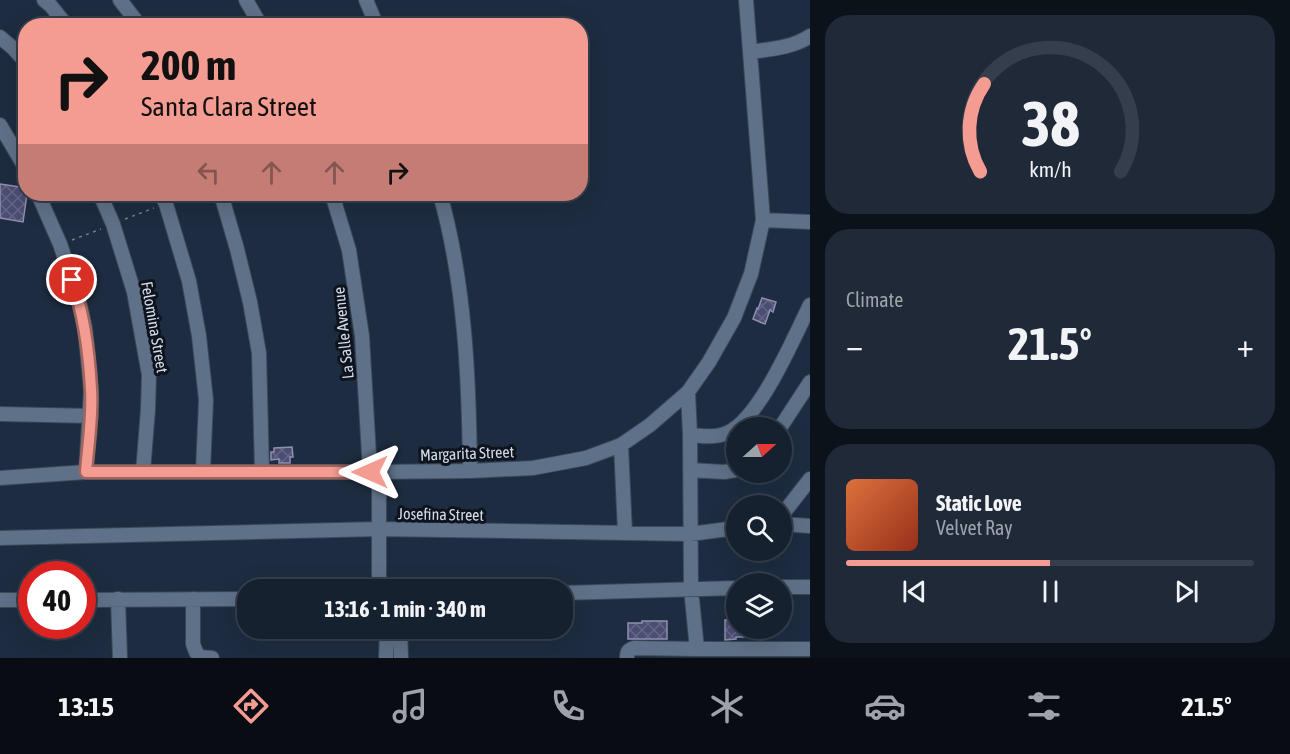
<!DOCTYPE html>
<html lang="en">
<head>
<meta charset="utf-8">
<style>
  :root { --surface:#162130; --page:#1f2938; --text:#f1f3f6; --muted:#9ea3ab; --line:#353e4c; --accent:#f59c92 }
  body { margin:0; font-family:"Asap Condensed",sans-serif; background:var(--page); color:var(--text); height:100vh; display:flex; flex-direction:column; font-size:22px; white-space:nowrap }
  * { box-sizing:border-box; margin:0 }
  p { font-size:20px; color:var(--muted) }
  .icon { flex:none; width:33px; height:33px; fill:none; stroke:currentColor; stroke-width:2; stroke-linecap:round; stroke-linejoin:round }
  .map { position:relative; flex:1; overflow:hidden }
  .panel { display:flex; flex-direction:column; gap:15px; padding:15px; background:#0c121a; width:480px }
  .panel>* { flex:none }
  .banner { position:absolute; left:18px; top:18px; width:570px; height:183px; border-radius:24px; box-shadow:0 6px 24px #0002,0 0 0 2px var(--line); background:#f59c92; color:#111; overflow:hidden }
  .needle { width:39px; rotate:69deg }
  .tools { position:absolute; left:726px; top:417px; display:grid; gap:12px }
  .tools a { display:grid; place-items:center; width:66px; height:66px; border-radius:50%; background:var(--surface); box-shadow:0 6px 24px #0002,0 0 0 2px var(--line); font-size:30px }
  .speed { position:absolute; left:18px; top:561px; display:flex; gap:12px; font-size:30px; font-weight:700; text-align:center }
  .speed>* { display:grid; place-content:center; width:78px; height:78px; border-radius:50%; background:var(--surface); box-shadow:0 6px 24px #0002,0 0 0 2px var(--line); line-height:1 }
  .speed .limit { border:9px solid #d22; background:#fff; color:#111 }
  .pin { position:absolute; display:grid; place-items:center; width:51px; height:51px; color:#fff; margin:-26px; border:3px solid #fff; border-radius:50%; box-shadow:0 2px 6px #0007 }
  .me { position:absolute; width:66px; margin:-33px; rotate:270deg; stroke-linejoin:round; filter:drop-shadow(0 0 4px #0008) }
  .turn { display:flex; align-items:center; gap:21px; height:126px; padding:0 24px; font-size:27px }
  .turn .icon { width:78px; height:78px; stroke-width:2.5 }
  .turn b { display:block; font-size:42px; line-height:51px }
  .lanes { display:flex; align-items:center; height:57px; padding:0 24px; background:#0003; justify-content:center; gap:30px; direction:ltr }
  .lanes .off { opacity:.35 }
  .big { font-size:45px; font-weight:700; line-height:1.1 }
  .panel .widget { flex:1; display:flex; flex-direction:column; justify-content:center; gap:9px; min-width:0; padding:0 21px; border-radius:24px; background:var(--page) }
  .panel .dial { align-items:center; gap:0 }
  .dial svg { height:156px; overflow:visible; fill:none; stroke:var(--line); stroke-width:7; stroke-linecap:round; text-anchor:middle }
  .dial text { fill:var(--text); stroke:none }
  .song { display:flex; align-items:center; gap:18px }
  .cover { width:72px; height:72px; border-radius:9px; background:linear-gradient(135deg,hsl(20 70% 55%),hsl(10 70% 35%)) }
  .played { height:6px; border-radius:3px; background:linear-gradient(90deg,var(--accent) 50%,var(--line) 50%) }
  .keys { display:flex; justify-content:space-around; direction:ltr }
  .heat { display:flex; justify-content:space-between; align-items:center; font-size:33px; direction:ltr }
  .trip { position:absolute; left:237px; top:579px; width:336px; height:60px; border-radius:24px; background:var(--surface); box-shadow:0 6px 24px #0002,0 0 0 2px var(--line); font-weight:700; line-height:60px; text-align:center }
  .dock { display:flex; height:96px; justify-content:space-around; align-items:center; background:#090d13; color:var(--muted) }
  .dock .icon { width:42px; height:42px }
  .dock .active { color:var(--accent) }
  .dock b { font-size:27px; color:var(--text) }
  main { display:flex; flex:1; min-height:0 }
  .map>svg:first-child { display:block }
</style>
</head>
<body>
<main>
<div class="map">
<svg width="810" height="658" viewBox="0 0 810 658">
  <defs>
    <pattern id="building-cross-hatch" width="8" height="8" patternUnits="userSpaceOnUse" patternTransform="scale(1.5)"><rect width="8" height="8" fill="#4b4d73"/><path d="M0 0l8 8M0 8l8-8" fill="none" stroke="#646687"/></pattern>
  </defs>
  <rect width="100%" height="100%" fill="#1d2c40"/>
  <path fill="url(#building-cross-hatch)" stroke="#8e90ad" stroke-width="1.5" d="M 0,184 L 26,188 L 26,194 L 27,194 L 23,222 L 0,218 Z
    M 762,298 L 776,302 L 773,312 L 770,310 L 765,324 L 753,319 L 757,308 L 758,309 Z
    M 292,447 L 293,457 L 290,457 L 290,463 L 279,463 L 279,459 L 271,460 L 271,452 L 274,452 L 274,448 Z
    M 725,620 L 735,620 L 735,628 L 753,628 L 753,637 L 736,637 L 736,639 L 725,640 Z
    M 642,621 L 667,621 L 667,639 L 628,639 L 628,623 L 642,623 Z"/>
  <g fill="none" stroke-linecap="round" stroke-linejoin="round">
    <defs>
      <path id="minor" d="M 44,0 L 51,6 L 67,26
        M 120,0 L 140,26
        M 246,0 L 261,26
        M 366,0 L 377,26
        M 0,37 L 13,48 L 26,62
        M 750,52 C 771,49 792,48 810,36
        M 0,125 L 26,169
        M 38,194 L 60,244 L 78,297 L 85,328 L 91,390 L 86,472
        M 100,194 L 113,224 L 134,292 L 149,375 L 148,409 L 143,472
        M 161,194 L 166,204 L 189,281 L 199,336 L 206,400 L 203,471
        M 221,194 L 237,249 L 250,302 L 259,353 L 262,472
        M 332,194 L 349,250 L 362,336 L 370,472
        M 440,194 C 465,283 469,378 470,471
        M 763,220 L 810,222
        M 688,392 L 690,435 L 691,589 L 697,649 L 810,649
        M 0,414 L 91,416
        M 780,428 L 810,382
        M 690,435 C 703,436 716,438 727,433 C 760,419 794,337 810,305
        M 621,445 L 625,533
        M 690,470 L 724,472 L 736,470
        M 379,472 L 379,590
        M 0,478 L 86,472 L 370,472 L 470,471 L 533,468 L 586,458 L 621,445 L 650,425 L 688,392 L 709,362 L 734,318 L 751,274 L 763,220 L 746,0
        M 782,515 L 810,479
        M 782,524 L 810,526
        M 0,538 L 379,529 L 690,534 L 736,528
        M 782,587 L 810,587
        M 562,593 L 736,588
        M 118,599 L 120,658
        M 193,599 L 193,644 L 196,652 L 200,657 L 212,658
        M 0,600 L 32,600
        M 82,600 L 248,599
        M 400,628 L 401,658
        M 386,658 L 387,628
        M 627,658 C 627,652 628,650 634,648 L 697,649"/>
    </defs>
    <use href="#minor" stroke="#3b4859" stroke-width="16"/>
    <path stroke="#717e8f" stroke-width="1.5" stroke-dasharray="3 4.5" stroke-linecap="butt" d="M 176,200 L 194,194
      M 125,219 L 154,208
      M 72,240 L 101,229"/>
    <use href="#minor" stroke="#5f7188" stroke-width="14"/>
  </g>
  <g fill="none" stroke-linecap="round" stroke-linejoin="round">
    <defs>
      <path id="route" d="M 72,280 C 84,314 89,352 91,389 C 93,416 88,445 86,472 L 370,472"/>
    </defs>
    <use href="#route" stroke="#9f655f" stroke-width="15"/>
    <use href="#route" stroke="#f59c92" stroke-width="10"/>
  </g>
  <g text-anchor="middle" stroke-width="6" stroke-linejoin="round" paint-order="stroke">
    <g font-size="16" fill="#d2dce9" stroke="#0d141d">
      <text transform="translate(155 327) rotate(80)" y="6">Felomina Street</text>
      <text transform="translate(343 333) rotate(-96)" y="6">La Salle Avenue</text>
      <text transform="translate(467 453) rotate(-2)" y="6">Margarita Street</text>
      <text transform="translate(441 514) rotate(1)" y="6">Josefina Street</text>
    </g>
  </g>
</svg>
<div class="tools">
<a><svg class="needle" viewBox="-14 -14 28 28"><path d="M0-13l5 13h-10z" fill="#e53935"/><path d="M0 13l5-13h-10z" fill="#9ea3ab"/></svg></a>
<a><svg class="icon" aria-label="search" viewBox="0 0 24 24"><circle cx="10" cy="10" r="6"/><path d="M15 15l6 6"/></svg></a>
<a><svg class="icon" aria-label="layers" viewBox="0 0 24 24"><path d="M12 4l9 5-9 5-9-5zM3 14l9 5 9-5"/></svg></a>
</div>
<div class="speed"><div class="limit">40</div></div>
<div class="pin" style="left:72px;top:280px;background:#d93025"><svg class="icon" aria-label="arrive" viewBox="0 0 24 24"><path d="M6 21V4h12l-3 4 3 4H6"/></svg></div>
<svg class="me" style="left:370px;top:472px" viewBox="-20 -20 40 40"><path d="M0-17L14 15 0 8-14 15z" fill="#f59c92" stroke="#fff" stroke-width="4"/></svg>
<div class="trip">13:16 · 1 min · 340 m</div>
<div class="banner">
<div class="turn"><svg class="icon" aria-label="right" viewBox="0 0 24 24"><path d="M7 20v-9h11M14 6l5 5-5 5"/></svg><div><b>200 m</b>Santa Clara Street</div></div>
<div class="lanes"><svg class="icon off" aria-label="left" viewBox="0 0 24 24"><path d="M17 20v-9H6M10 6l-5 5 5 5"/></svg><svg class="icon off" aria-label="ahead" viewBox="0 0 24 24"><path d="M12 20V5M6 11l6-6 6 6"/></svg><svg class="icon off" aria-label="ahead" viewBox="0 0 24 24"><path d="M12 20V5M6 11l6-6 6 6"/></svg><svg class="icon" aria-label="right" viewBox="0 0 24 24"><path d="M7 20v-9h11M14 6l5 5-5 5"/></svg></div>
</div>
</div>
<section class="panel">
<div class="widget dial"><svg viewBox="0 0 100 80">
<path d="M14 69A42 42 0 1 1 86 69"/>
<path d="M14 69A42 42 0 0 1 16 24" stroke="#f59c92"/>
<text x="50" y="56" font-size="32" font-weight="700">38</text>
<text x="50" y="72" font-size="11">km/h</text>
</svg></div>
<div class="widget"><p>Climate</p>
<div class="heat"><a>−</a><b class="big">21.5°</b><a>+</a></div>
</div>
<div class="widget">
<div class="song"><i class="cover"></i><div><b>Static Love</b><p>Velvet Ray</p></div></div>
<div class="played"></div>
<div class="keys"><svg class="icon" aria-label="previous" viewBox="0 0 24 24"><path d="M18 5L8 12l10 7zM5 5v14"/></svg><svg class="icon" aria-label="pause" viewBox="0 0 24 24"><path d="M8 5v14M16 5v14"/></svg><svg class="icon" aria-label="next" viewBox="0 0 24 24"><path d="M6 5l10 7-10 7zM19 5v14"/></svg></div>
</div>
</section>
</main>
<nav class="dock">
<b>13:15</b>
<svg class="icon active" aria-label="directions" viewBox="0 0 24 24"><path d="M12 3l9 9-9 9-9-9zM9 14v-3h6M13 9l2 2-2 2"/></svg>
<svg class="icon" aria-label="music" viewBox="0 0 24 24"><path d="M9 18V5l10-2v13"/><circle cx="6" cy="18" r="3"/><circle cx="16" cy="16" r="3"/></svg>
<svg class="icon" aria-label="phone" viewBox="0 0 24 24"><path d="M5 4h4l2 5-3 2q2 4 5 5l2-3 5 2v4C11 20 4 13 5 4z"/></svg>
<svg class="icon" aria-label="climate" viewBox="0 0 24 24"><path d="M12 3v18M4 7l16 10M4 17L20 7"/></svg>
<svg class="icon" aria-label="car" viewBox="0 0 24 24"><path d="M5 17H2v-5l4-1 3-4h7l3 4 3 1v5h-3M9 17h6M6 11h13"/><circle cx="7" cy="17" r="2"/><circle cx="17" cy="17" r="2"/></svg>
<svg class="icon" aria-label="filters" viewBox="0 0 24 24"><path d="M4 7h16M4 17h16"/><circle cx="9" cy="7" r="2"/><circle cx="15" cy="17" r="2"/></svg>
<b>21.5°</b>
</nav>
</body>
</html>
